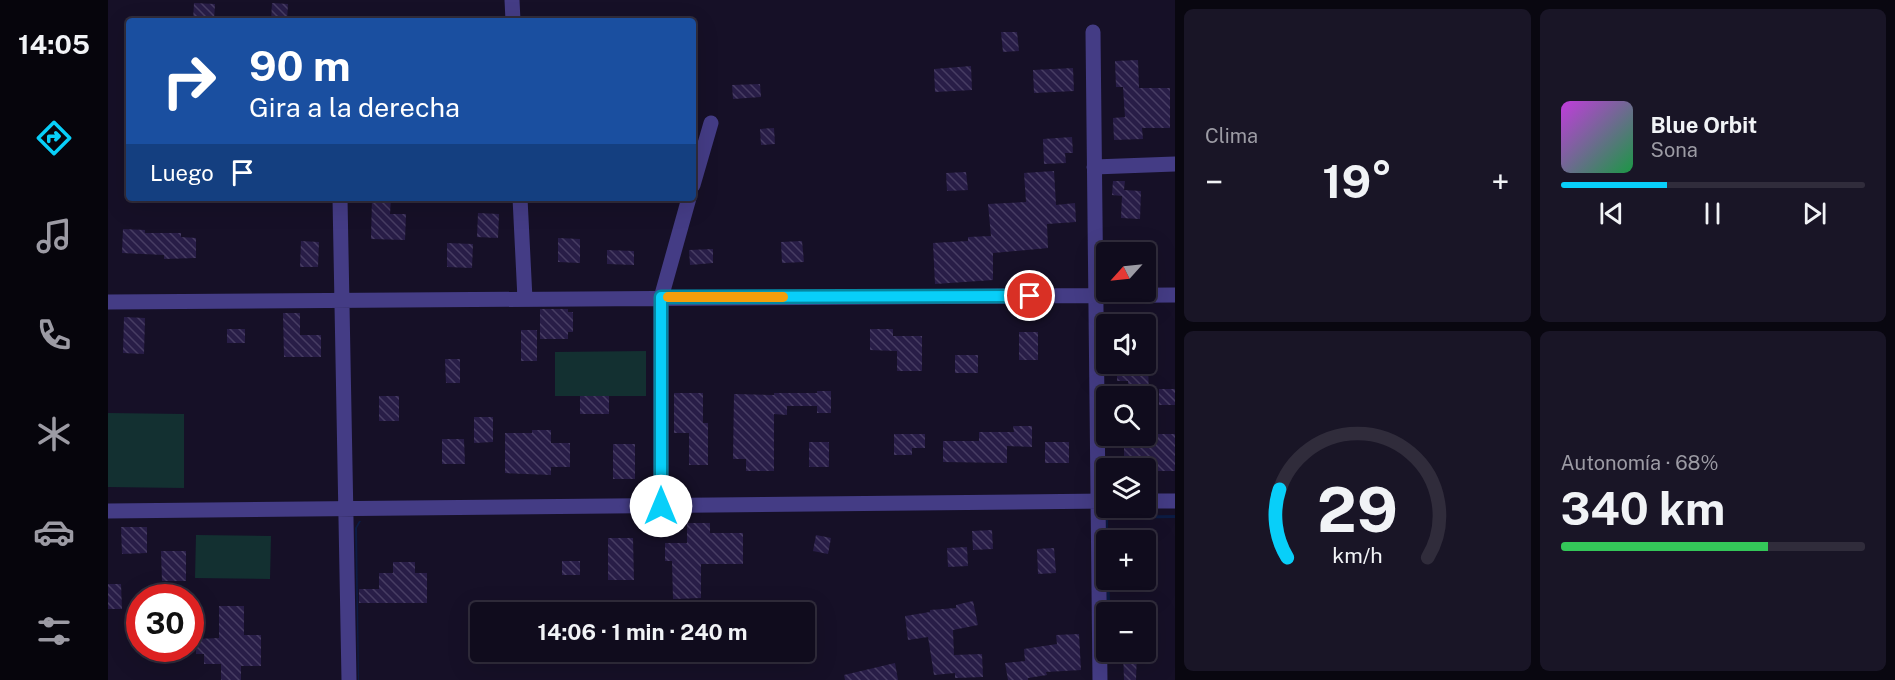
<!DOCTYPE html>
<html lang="es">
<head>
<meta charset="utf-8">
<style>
  :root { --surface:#100c1d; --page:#191526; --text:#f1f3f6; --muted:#9c9ba4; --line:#302c3b; --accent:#08cff9 }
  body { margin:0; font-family:"Public Sans",sans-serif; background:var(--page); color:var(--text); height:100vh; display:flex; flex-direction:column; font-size:22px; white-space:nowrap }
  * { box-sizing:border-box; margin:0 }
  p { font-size:20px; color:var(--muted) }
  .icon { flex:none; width:33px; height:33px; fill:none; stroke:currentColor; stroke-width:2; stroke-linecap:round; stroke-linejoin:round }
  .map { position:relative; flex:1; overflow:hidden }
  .sheet { display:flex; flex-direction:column; gap:9px; padding:9px; background:#090710; width:720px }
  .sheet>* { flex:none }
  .hud { position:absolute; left:18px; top:18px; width:570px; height:183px; border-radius:6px; box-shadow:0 6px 24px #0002,0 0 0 2px var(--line); background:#1a4fa0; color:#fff; overflow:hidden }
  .needle { width:39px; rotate:243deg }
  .fabs { position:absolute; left:988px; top:242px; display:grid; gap:12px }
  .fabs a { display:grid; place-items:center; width:60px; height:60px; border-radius:6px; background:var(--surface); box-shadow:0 6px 24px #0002,0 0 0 2px var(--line); font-size:30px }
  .speed { position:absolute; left:18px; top:584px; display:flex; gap:12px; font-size:30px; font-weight:700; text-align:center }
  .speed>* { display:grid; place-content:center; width:78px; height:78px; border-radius:50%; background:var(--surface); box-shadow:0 6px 24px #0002,0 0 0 2px var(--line); line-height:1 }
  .speed .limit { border:9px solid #d22; background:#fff; color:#111 }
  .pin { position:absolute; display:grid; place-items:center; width:51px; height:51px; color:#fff; margin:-26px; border:3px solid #fff; border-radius:50%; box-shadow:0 2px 6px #0007 }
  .me { position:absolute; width:66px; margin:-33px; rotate:0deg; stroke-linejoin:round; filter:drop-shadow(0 0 4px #0008) }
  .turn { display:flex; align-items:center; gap:21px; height:126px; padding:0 24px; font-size:27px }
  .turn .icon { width:78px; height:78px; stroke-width:2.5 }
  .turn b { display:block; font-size:42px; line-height:51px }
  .then { display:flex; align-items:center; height:57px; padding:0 24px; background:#0003; gap:12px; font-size:22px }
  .big { font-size:45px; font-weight:700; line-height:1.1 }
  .sheet .card { flex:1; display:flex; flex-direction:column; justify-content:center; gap:9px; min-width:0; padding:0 21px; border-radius:9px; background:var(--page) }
  .sheet .dial { align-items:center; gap:0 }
  .dial svg { height:156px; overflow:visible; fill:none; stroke:var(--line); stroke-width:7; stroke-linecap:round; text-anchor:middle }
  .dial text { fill:var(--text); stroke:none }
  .song { display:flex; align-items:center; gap:18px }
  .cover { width:72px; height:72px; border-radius:9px; background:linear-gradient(135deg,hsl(290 70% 55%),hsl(140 70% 35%)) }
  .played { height:6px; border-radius:3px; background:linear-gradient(90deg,var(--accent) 35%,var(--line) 35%) }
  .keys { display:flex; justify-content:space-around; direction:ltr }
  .heat { display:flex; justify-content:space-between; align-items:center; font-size:33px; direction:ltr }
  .charge { height:9px; border-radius:4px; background:linear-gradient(90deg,#34c759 68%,var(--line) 0) }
  .sheet .tiles { flex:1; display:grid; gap:9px; grid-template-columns:repeat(2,1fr) }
  .trip { position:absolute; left:362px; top:602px; width:345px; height:60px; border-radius:6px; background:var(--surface); box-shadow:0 6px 24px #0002,0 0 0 2px var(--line); font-weight:700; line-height:60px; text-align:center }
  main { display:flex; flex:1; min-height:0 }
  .tabs { display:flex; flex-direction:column; width:108px; justify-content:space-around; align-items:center; background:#06050c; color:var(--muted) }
  .tabs .icon { width:42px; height:42px }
  .tabs .on { color:var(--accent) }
  .tabs b { font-size:27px; color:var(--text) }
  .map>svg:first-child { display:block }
</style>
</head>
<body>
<main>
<nav class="tabs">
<b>14:05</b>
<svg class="icon on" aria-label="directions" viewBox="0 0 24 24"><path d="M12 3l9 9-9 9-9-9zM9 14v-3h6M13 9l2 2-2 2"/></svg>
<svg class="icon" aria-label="music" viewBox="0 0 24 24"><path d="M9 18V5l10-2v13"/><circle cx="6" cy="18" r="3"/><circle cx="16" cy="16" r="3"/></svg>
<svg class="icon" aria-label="phone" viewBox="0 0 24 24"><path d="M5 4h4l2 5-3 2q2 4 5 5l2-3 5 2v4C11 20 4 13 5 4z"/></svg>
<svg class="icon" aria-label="climate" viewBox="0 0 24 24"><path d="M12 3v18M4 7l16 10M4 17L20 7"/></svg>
<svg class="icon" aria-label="car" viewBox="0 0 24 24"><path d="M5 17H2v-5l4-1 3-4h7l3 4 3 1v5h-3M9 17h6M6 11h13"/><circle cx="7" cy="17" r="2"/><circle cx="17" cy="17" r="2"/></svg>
<svg class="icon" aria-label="filters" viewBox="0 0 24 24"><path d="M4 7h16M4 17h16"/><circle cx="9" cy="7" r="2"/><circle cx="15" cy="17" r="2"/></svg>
</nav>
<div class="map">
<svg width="1067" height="680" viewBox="0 0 1067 680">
  <defs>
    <pattern id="building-back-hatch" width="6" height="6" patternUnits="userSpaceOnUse" patternTransform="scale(1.5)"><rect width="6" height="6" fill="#281d47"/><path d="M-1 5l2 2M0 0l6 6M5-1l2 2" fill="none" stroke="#473d63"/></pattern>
  </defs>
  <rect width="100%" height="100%" fill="#161027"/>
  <path fill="#133031" d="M 538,351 L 538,396 L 447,396 L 447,352 Z
    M 0,413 L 76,414 L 76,488 L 0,487 Z
    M 88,535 L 163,536 L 162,579 L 87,578 Z"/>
  <path fill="#0c1c44" d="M 1067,515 L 1067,518 L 1000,519 L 999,579 L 1001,579 L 1002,600 L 999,600 L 998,516 Z
    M 251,521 L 253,521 L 249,528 L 251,680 L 250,680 L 247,528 Z"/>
  <path fill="url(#building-back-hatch)" d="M 86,3 L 107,4 L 106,21 L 85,21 Z
    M 164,3 L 180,4 L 179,21 L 163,21 Z
    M 893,32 L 909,32 L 911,51 L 895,52 Z
    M 1030,60 L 1031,88 L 1062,88 L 1062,128 L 1034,128 L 1035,139 L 1006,140 L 1005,118 L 1017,117 L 1015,87 L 1008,87 L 1007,61 Z
    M 863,66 L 864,90 L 827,92 L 826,69 Z
    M 965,68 L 966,91 L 926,93 L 925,70 Z
    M 652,84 L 653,97 L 625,99 L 624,85 Z
    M 666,128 L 667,144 L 653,145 L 652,129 Z
    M 964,137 L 965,153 L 957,153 L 958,163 L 936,164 L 935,139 Z
    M 946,171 L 948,205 L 967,203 L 968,222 L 939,224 L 940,248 L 885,253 L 885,280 L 827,284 L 825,243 L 860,241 L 860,237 L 883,236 L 880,204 L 918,202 L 916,173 Z
    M 858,172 L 860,190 L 839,191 L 838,173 Z
    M 1005,181 L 1017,181 L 1016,190 L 1033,191 L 1032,219 L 1013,218 L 1014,196 L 1004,195 Z
    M 264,198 L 283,198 L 282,214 L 298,214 L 297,240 L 263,239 Z
    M 370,213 L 391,214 L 390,238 L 369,237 Z
    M 15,229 L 37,230 L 37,233 L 73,233 L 73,237 L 88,238 L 88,258 L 56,259 L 56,255 L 14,253 Z
    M 450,238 L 472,239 L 472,263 L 450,262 Z
    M 193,241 L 211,242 L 210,267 L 192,267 Z
    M 694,241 L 696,262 L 674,263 L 673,242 Z
    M 339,243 L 365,244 L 364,268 L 339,267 Z
    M 605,249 L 605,263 L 582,265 L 581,250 Z
    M 499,250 L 526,251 L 526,265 L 499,264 Z
    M 432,309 L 460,309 L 460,312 L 465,312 L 465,332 L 460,332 L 460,339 L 432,339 Z
    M 175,313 L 192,313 L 192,335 L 213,335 L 213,357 L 176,357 Z
    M 16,317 L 37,318 L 36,354 L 15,353 Z
    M 119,329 L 137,329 L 137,343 L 119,343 Z
    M 762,329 L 785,329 L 785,336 L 814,336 L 814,371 L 789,371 L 789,351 L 762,350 Z
    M 413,330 L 429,330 L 429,361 L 413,361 Z
    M 911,332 L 930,332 L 930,360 L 911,360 Z
    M 847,355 L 870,355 L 870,373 L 847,373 Z
    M 337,359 L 352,359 L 352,383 L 338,383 Z
    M 1009,363 L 1040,364 L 1041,396 L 1020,396 L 1020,381 L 1009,381 Z
    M 1051,389 L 1067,389 L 1067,405 L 1051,405 Z
    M 709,391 L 723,391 L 723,413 L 709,413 L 709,406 L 679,406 L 679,415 L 666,414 L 666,471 L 638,471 L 638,459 L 625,459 L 626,394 L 666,395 L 666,393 L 709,393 Z
    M 566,393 L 595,393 L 595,423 L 600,423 L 600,465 L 581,465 L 581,433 L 566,433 Z
    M 271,396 L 291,396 L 291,421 L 271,421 Z
    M 472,396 L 501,396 L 501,414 L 472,414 Z
    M 366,417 L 385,417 L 385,442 L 366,443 Z
    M 905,426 L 924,426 L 924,447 L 899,446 L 899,463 L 835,462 L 835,441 L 871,441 L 871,432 L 906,432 Z
    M 424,430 L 443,430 L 443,443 L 462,443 L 462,467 L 443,467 L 443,475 L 397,473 L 397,433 L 424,433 Z
    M 786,434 L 817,434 L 817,448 L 804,448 L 804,455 L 786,455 Z
    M 1049,434 L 1067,434 L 1067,471 L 1049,471 L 1049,464 L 1016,463 L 1016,439 L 1049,439 Z
    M 334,439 L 356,439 L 357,464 L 334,464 Z
    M 701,442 L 721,442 L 721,467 L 701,467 Z
    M 937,442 L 961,442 L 961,463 L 937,463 Z
    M 505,444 L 527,444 L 527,479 L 505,479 Z
    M 579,523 L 602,523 L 602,533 L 635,533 L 635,564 L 593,564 L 593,598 L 565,599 L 564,561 L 557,561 L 557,543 L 579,543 Z
    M 13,527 L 39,527 L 39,553 L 14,554 Z
    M 884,530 L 885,549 L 865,550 L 864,531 Z
    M 708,535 L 723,538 L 720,554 L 705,551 Z
    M 500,538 L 525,538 L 526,580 L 500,580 Z
    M 859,547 L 860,566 L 840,567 L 839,548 Z
    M 946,548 L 948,573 L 930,574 L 929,549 Z
    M 53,551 L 78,551 L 78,581 L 54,581 Z
    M 454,561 L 472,561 L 472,575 L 454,575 Z
    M 285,562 L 307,562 L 307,573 L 319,573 L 319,603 L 251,603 L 251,589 L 271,589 L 271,573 L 285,573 Z
    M 0,584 L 13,584 L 14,609 L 0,609 Z
    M 865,601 L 870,625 L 845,630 L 846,655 L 874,654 L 875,677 L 847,678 L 847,673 L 826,675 L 820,637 L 800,640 L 797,616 L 822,612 L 822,610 L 848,608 L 848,605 Z
    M 111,606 L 136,606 L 136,635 L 153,635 L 153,666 L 133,666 L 133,680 L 113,680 L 113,664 L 96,664 L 96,654 L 88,654 L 88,639 L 111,638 Z
    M 971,634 L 973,670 L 938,672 L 939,675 L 920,678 L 920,680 L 900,680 L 897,663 L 917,661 L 916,649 L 949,644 L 948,635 Z
    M 1015,651 L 1029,651 L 1028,680 L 1016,680 Z
    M 787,663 L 790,680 L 737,680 L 736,675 Z"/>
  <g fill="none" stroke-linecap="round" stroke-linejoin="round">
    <path stroke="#443c85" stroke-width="15" d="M 404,0 L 405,21
      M 985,32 L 992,680
      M 986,167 L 1067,164
      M 585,185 L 603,123
      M 232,198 L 241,680
      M 412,198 L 417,299
      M 0,302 L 1067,295
      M 1038,501 L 1067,501
      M 553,506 L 553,298 L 581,198
      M 0,511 L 999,501"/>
  </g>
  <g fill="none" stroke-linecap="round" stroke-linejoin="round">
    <defs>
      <path id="route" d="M 553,506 L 553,297 L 922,296"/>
    </defs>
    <use href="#route" stroke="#0587a2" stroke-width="15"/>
    <use href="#route" stroke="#08cff9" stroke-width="10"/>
    <path stroke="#f59e0b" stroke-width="10" d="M 560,297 L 675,297"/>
  </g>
</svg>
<div class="fabs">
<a><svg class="needle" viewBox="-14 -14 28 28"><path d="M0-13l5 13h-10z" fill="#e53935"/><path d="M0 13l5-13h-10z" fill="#9c9ba4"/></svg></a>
<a><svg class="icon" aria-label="sound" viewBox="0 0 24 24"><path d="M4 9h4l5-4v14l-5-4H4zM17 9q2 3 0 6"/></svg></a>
<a><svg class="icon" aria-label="search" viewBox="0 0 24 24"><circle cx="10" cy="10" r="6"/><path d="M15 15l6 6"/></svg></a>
<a><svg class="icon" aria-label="layers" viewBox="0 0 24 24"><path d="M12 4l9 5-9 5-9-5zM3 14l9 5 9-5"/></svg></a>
<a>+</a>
<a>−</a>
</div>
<div class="speed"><div class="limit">30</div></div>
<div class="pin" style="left:922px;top:296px;background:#d93025"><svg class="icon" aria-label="arrive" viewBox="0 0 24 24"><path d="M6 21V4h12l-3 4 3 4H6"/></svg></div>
<svg class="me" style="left:553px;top:506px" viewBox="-20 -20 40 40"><circle r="19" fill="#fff"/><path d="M0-13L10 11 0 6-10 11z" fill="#08cff9"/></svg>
<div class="trip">14:06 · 1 min · 240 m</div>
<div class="hud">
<div class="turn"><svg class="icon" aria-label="right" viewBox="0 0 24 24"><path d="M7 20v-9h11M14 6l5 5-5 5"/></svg><div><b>90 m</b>Gira a la derecha</div></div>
<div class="then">Luego<svg class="icon" aria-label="arrive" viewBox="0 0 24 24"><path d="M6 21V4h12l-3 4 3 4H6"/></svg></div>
</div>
</div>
<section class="sheet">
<div class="tiles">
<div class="card"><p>Clima</p>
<div class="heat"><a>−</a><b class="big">19°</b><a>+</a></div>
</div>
<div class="card">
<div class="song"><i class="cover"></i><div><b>Blue Orbit</b><p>Sona</p></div></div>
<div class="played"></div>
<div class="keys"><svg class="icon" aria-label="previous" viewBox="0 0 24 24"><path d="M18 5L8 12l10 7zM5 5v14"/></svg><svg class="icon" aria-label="pause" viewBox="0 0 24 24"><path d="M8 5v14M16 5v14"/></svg><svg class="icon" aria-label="next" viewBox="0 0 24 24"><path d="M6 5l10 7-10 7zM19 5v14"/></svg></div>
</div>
<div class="card dial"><svg viewBox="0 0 100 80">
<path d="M14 69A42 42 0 1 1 86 69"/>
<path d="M14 69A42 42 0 0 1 10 34" stroke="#08cff9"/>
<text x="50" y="56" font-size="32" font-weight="700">29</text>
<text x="50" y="72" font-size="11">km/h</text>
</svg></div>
<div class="card"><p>Autonomía · 68%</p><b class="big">340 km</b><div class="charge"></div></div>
</div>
</section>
</main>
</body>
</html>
